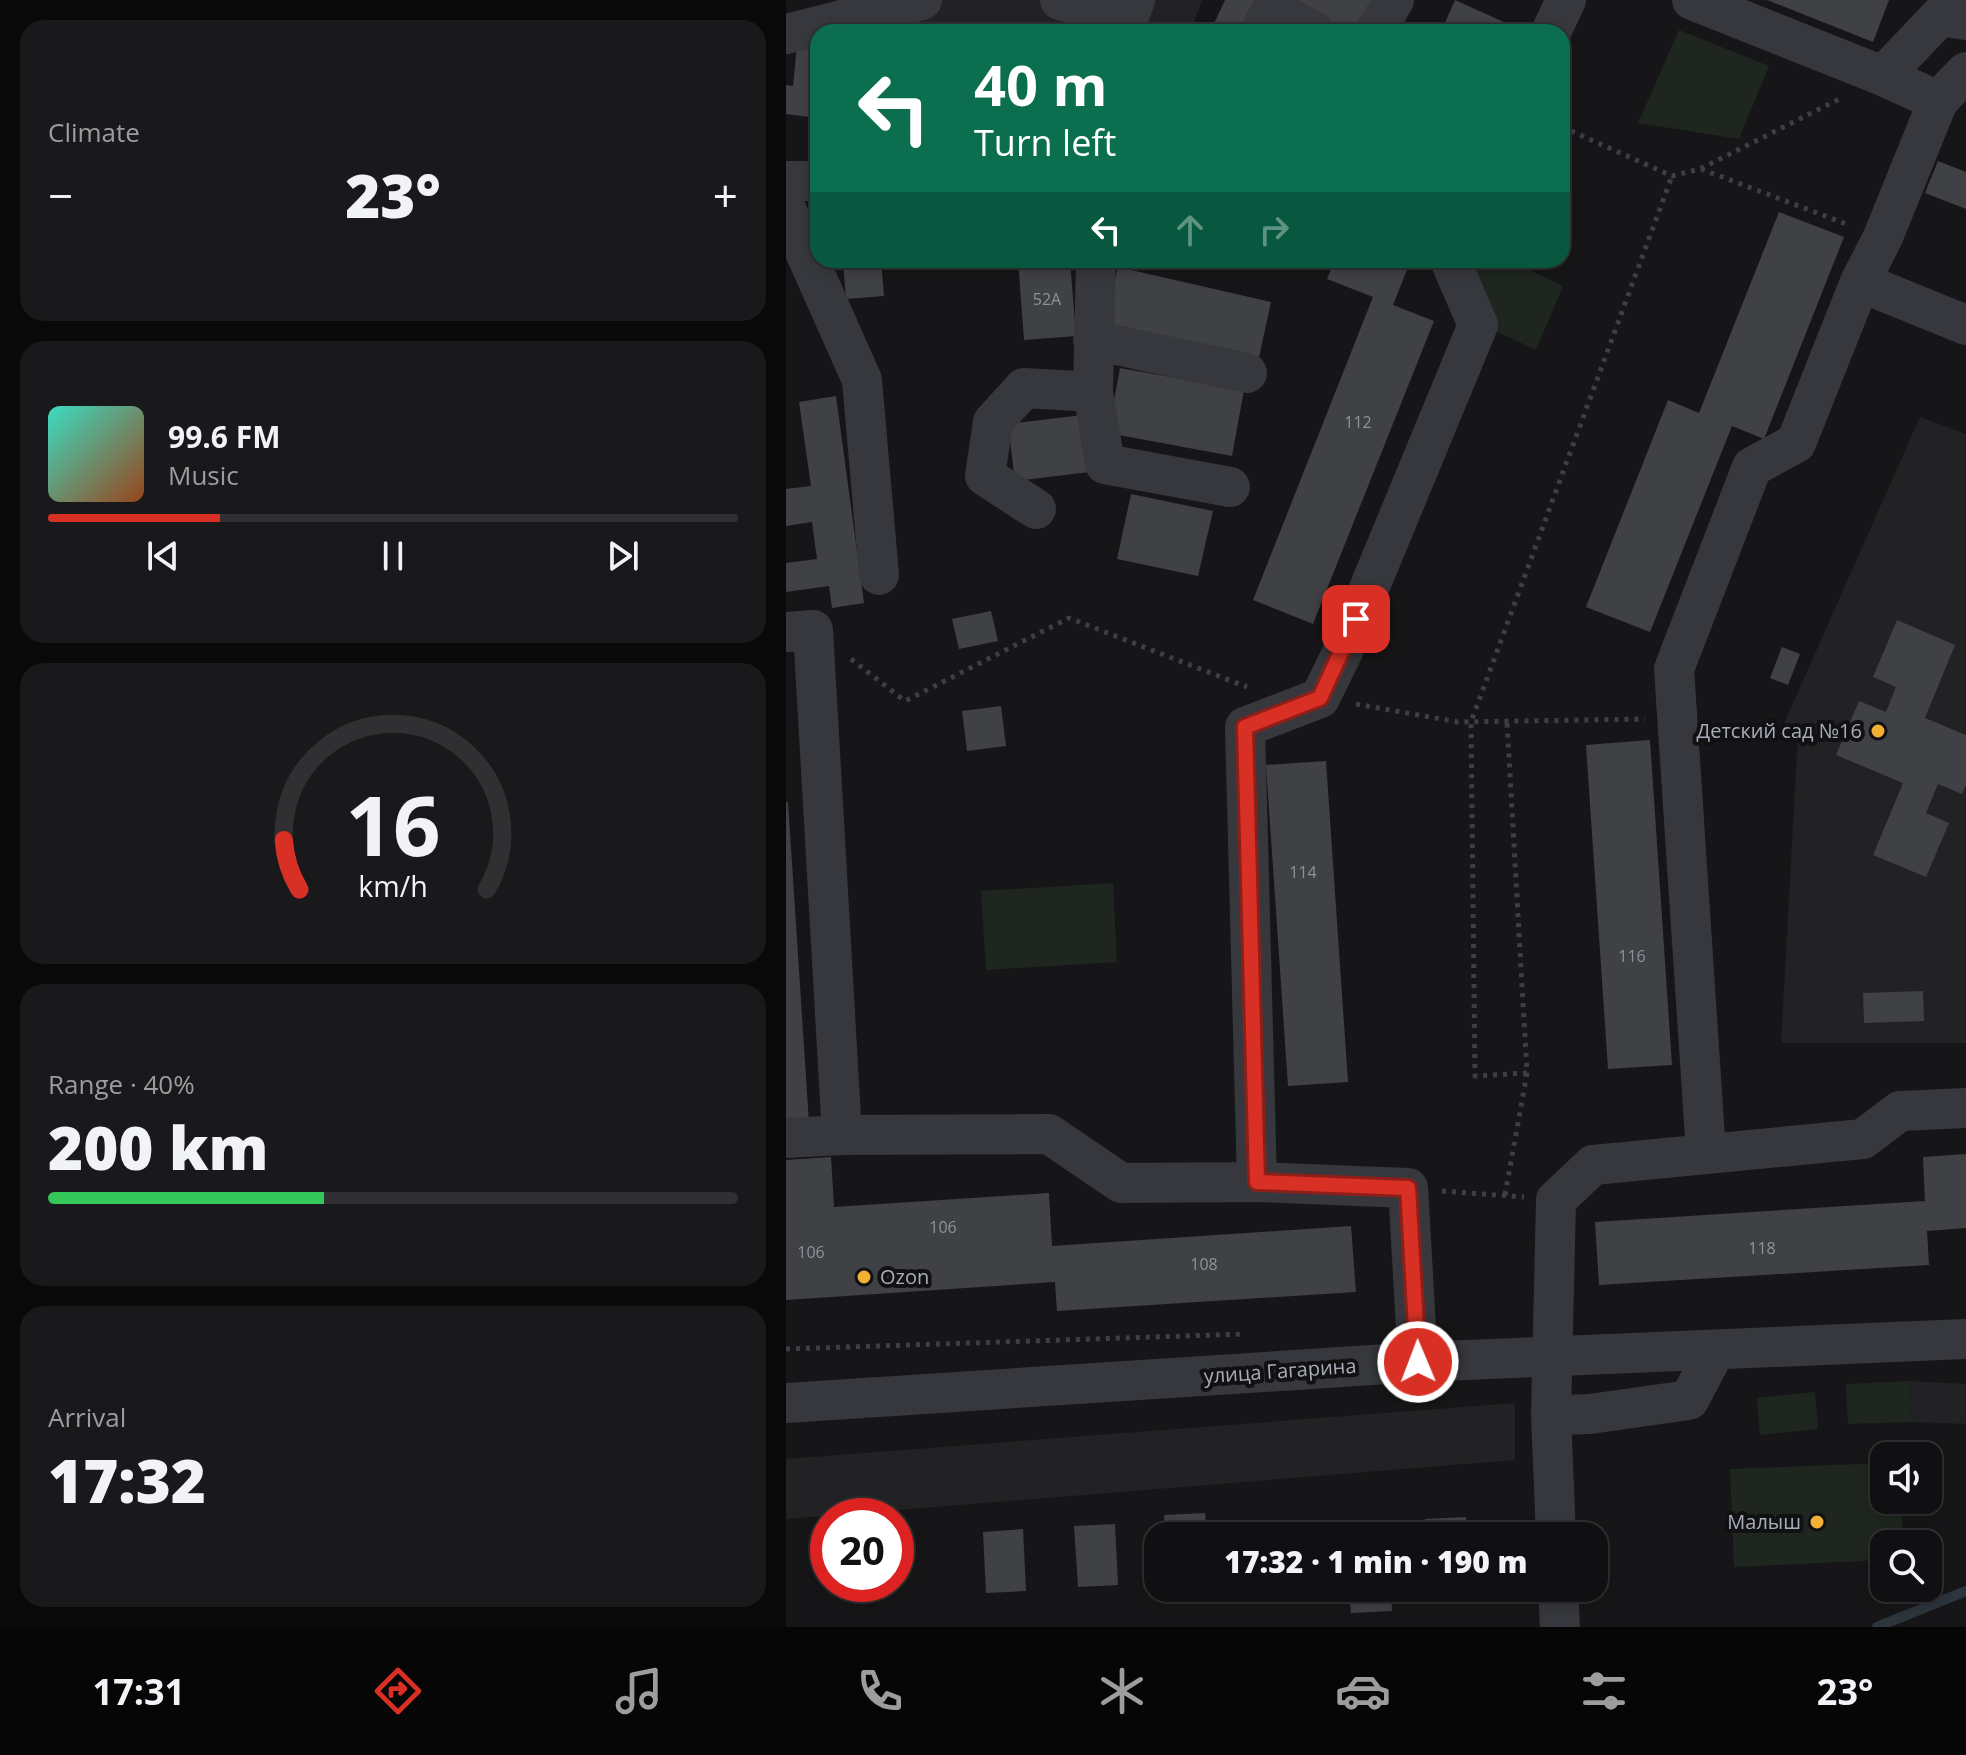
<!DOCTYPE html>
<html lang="en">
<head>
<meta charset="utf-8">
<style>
  :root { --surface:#101012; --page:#19191b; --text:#f1f3f6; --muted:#9c9d9f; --line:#303032; --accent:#d93025 }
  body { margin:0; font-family:"Open Sans",sans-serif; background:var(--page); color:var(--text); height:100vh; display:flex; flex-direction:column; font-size:30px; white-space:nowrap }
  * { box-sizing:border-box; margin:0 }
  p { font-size:26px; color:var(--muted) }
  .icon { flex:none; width:44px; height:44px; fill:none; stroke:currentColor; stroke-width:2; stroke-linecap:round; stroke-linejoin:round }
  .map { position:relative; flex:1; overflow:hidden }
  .sheet { display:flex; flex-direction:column; gap:20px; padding:20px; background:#09090a; width:786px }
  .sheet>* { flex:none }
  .hud { position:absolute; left:24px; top:24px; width:760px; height:244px; border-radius:24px; box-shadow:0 4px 12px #0003,0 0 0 2px var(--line); background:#0b6e4f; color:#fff; overflow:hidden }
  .controls { position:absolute; left:1084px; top:1442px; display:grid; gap:16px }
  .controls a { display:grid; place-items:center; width:72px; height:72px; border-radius:16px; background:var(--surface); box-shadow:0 4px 12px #0003,0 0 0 2px var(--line); font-size:40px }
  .speed { position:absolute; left:24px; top:1498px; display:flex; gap:16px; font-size:40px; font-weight:700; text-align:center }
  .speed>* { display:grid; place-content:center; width:104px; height:104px; border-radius:50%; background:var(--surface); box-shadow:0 4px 12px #0003,0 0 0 2px var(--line); line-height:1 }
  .speed .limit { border:12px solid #d22; background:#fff; color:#111 }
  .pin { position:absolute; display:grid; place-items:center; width:68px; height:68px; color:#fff; margin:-34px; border-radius:16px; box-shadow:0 4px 12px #0006 }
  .me { position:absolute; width:88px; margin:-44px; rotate:359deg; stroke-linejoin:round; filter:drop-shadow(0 0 6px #0008) }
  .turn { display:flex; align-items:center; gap:28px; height:168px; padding:0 32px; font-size:36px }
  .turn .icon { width:104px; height:104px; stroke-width:2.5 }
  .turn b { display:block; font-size:56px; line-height:68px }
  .lanes { display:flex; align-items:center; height:76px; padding:0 32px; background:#0003; justify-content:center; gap:40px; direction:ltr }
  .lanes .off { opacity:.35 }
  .big { font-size:60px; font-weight:800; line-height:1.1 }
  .sheet .widget { flex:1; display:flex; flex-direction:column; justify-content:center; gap:12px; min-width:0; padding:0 28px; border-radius:24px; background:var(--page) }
  .sheet .dial { align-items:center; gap:0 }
  .dial svg { height:208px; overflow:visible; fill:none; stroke:var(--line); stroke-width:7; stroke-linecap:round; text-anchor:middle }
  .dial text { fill:var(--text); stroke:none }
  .song { display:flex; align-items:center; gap:24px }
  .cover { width:96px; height:96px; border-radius:12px; background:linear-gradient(135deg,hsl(170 70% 55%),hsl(20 70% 35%)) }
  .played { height:8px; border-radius:4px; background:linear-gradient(90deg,var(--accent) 25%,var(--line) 25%) }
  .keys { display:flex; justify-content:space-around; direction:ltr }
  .heat { display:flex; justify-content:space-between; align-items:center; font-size:44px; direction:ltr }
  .charge { height:12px; border-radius:6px; background:linear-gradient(90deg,#34c759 40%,var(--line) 0) }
  .trip { position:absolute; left:358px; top:1522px; width:464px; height:80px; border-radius:24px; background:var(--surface); box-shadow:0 4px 12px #0003,0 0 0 2px var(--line); font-weight:800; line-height:80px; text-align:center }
  .tabs { display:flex; height:128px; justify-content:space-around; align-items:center; background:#060607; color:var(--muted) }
  .tabs .icon { width:56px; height:56px }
  .tabs .current { color:var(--accent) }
  .tabs b { font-size:36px; color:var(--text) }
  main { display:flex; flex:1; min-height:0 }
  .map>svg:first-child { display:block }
</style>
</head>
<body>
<main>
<section class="sheet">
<div class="widget"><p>Climate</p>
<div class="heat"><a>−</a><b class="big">23°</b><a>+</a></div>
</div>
<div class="widget">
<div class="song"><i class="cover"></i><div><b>99.6 FM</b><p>Music</p></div></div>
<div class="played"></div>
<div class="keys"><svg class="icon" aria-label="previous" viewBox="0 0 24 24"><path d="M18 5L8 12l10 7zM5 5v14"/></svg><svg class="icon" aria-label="pause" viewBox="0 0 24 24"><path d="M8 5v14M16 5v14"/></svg><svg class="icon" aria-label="next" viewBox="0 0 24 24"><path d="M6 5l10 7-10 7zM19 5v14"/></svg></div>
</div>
<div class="widget dial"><svg viewBox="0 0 100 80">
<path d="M14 69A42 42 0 1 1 86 69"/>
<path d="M14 69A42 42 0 0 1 8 50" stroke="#d93025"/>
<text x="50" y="56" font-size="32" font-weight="700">16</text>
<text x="50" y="72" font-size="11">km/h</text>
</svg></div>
<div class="widget"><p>Range · 40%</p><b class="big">200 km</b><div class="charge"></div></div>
<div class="widget"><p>Arrival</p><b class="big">17:32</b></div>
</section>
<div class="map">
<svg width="1180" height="1627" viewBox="0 0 1180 1627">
  <rect width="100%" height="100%" fill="#161618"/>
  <path fill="#222225" d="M 48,0 L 416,0 L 404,32 L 50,32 Z
    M 1134,417 L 1180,434 L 1180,1043 L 995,1043 L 1012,735 L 996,728 Z
    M 1123,1381 L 1180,1384 L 1180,1424 L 1125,1422 Z
    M 729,1403 L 729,1460 L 0,1519 L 0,1459 Z"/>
  <path fill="#1e261f" d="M 893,30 L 983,66 L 953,139 L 852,123 Z
    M 679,260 L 722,260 L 777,286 L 750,350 L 707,330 Z
    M 327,883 L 331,962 L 200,970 L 195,891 Z
    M 1123,1381 L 1125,1422 L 1062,1424 L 1060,1384 Z
    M 1029,1392 L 1032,1429 L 974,1435 L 971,1398 Z
    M 1098,1463 L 1098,1500 L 1115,1500 L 1117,1544 L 1098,1544 L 1098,1560 L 948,1567 L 944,1469 Z"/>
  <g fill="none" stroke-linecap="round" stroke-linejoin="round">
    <path stroke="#2c353c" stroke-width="10" d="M 1091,1627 L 1180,1591"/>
  </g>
  <path fill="#404145" d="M 439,0 L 476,0 L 461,32 L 424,32 Z
    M 513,0 L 590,0 L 575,32 L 556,32 L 509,8 Z
    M 669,0 L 733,29 L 731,32 L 655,32 Z
    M 981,0 L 1103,0 L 1087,42 Z
    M 11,45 L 32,47 L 32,118 L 0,114 L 0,85 L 7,86 Z
    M 1152,161 L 1180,172 L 1180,209 L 1139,193 Z
    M 993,212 L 1058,237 L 978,439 L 946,426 L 864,632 L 800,607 L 882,400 L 913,413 Z
    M 57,260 L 95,260 L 98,296 L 60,299 Z
    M 232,260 L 284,260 L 290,336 L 238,340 Z
    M 549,260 L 625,260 L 607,305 L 648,321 L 527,624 L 467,600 L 587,297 L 541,279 Z
    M 332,267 L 485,302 L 472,362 L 318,328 Z
    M 334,368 L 458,390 L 446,456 L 322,433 Z
    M 50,396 L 78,603 L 46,608 L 43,586 L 0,592 L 0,563 L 31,559 L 26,522 L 0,526 L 0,489 L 25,486 L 13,402 Z
    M 297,415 L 303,472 L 229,481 L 222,424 Z
    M 345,494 L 427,511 L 412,576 L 331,559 Z
    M 205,611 L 212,641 L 173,649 L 166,619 Z
    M 1111,620 L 1169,645 L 1139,718 L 1180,735 L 1180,785 L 1176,794 L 1152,784 L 1140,813 L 1163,823 L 1140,877 L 1087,855 L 1117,783 L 1050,755 L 1073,701 L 1100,712 L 1110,687 L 1087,677 Z
    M 996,647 L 1014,654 L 1002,685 L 984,678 Z
    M 215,706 L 220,746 L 181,751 L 176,711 Z
    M 864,740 L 886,1065 L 822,1069 L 800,745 Z
    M 540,761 L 562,1082 L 502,1086 L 480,765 Z
    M 0,802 L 2,802 L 23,1123 L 0,1125 Z
    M 1137,991 L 1138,1021 L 1078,1023 L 1077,993 Z
    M 1180,1154 L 1180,1228 L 1141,1231 L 1143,1265 L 813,1285 L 809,1222 L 1139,1201 L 1137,1157 Z
    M 45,1157 L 48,1207 L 263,1193 L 266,1246 L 565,1226 L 570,1292 L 271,1311 L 269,1282 L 0,1300 L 0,1160 Z
    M 419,1513 L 421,1536 L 379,1536 L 378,1515 Z
    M 680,1517 L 681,1536 L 639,1536 L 639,1519 Z
    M 516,1520 L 517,1536 L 476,1536 L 475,1522 Z
    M 329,1524 L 332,1585 L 292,1587 L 288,1526 Z
    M 237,1529 L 240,1591 L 200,1593 L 197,1532 Z
    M 448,1588 L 471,1588 L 472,1596 L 449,1597 Z
    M 563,1588 L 605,1588 L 606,1611 L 565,1613 Z"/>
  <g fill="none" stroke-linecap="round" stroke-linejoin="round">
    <path stroke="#3d3f44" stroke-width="5" stroke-dasharray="4 6" stroke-linecap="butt" d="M 776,127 L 886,176 L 914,169 L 1055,98
      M 915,169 L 1063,225
      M 65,659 L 119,701 L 283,618 L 461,687
      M 570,704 L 672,722 L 859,719
      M 741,1073 L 689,1076 L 685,722 L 886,176
      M 656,1191 L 738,1197
      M 719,1195 L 741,1073 L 721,722
      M 0,1349 L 459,1334"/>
    <path stroke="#37383d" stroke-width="40" d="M 274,0 L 342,19 L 349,0
      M 906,0 L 1097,76
      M 474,32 L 486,8 L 529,32
      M 589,32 L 608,0
      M 765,32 L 780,0
      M 0,34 L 136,0
      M 1152,101 L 1180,72
      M 0,181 L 32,181
      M 0,209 L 76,380 L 93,575
      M 310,260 L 307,392 L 319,464 L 444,487
      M 1074,282 L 1097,237 L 1152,101 L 1097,76 L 1154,16 L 1180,20
      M 307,340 L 461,373
      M 250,509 L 199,476 L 207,422 L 238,388 L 307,392
      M 0,632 L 27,630 L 56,1135
      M 0,1138 L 56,1135 L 263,1134 L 335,1183 L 471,1182
      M 920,1153 L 888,669 L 966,467 L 1010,443 L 1074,282 L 1180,325
      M 632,1362 L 622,1188 L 471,1182 L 459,727 L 534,698 L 558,649 L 692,325 L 664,260
      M 0,1403 L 632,1362 L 1180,1339
      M 765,1415 L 804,1414 L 903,1400 L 929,1351
      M 770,1536 L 765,1415 L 770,1200 L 807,1165 L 1077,1139 L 1114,1111 L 1180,1108
      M 772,1588 L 774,1627"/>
  </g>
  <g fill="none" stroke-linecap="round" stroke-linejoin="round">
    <defs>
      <path id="route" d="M 570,619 L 534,698 L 459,727 L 471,1182 L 622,1188 L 632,1362"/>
    </defs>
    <use href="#route" stroke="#8d1f18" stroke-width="20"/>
    <use href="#route" stroke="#d93025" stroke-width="14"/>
  </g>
  <g fill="#f2b134" stroke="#111113" stroke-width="3">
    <circle cx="1092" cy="731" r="8"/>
    <circle cx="78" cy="1277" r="8"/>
    <circle cx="1031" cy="1522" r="8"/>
  </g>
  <g text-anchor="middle" stroke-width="8" stroke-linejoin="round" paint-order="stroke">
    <g font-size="16" fill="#8e929b">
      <text x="261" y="305">52А</text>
      <text x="572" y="428">112</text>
      <text x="517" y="878">114</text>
      <text x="846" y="962">116</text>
      <text x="157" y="1233">106</text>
      <text x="976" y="1254">118</text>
      <text x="25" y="1258">106</text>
      <text x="418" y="1270">108</text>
    </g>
    <g font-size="20" fill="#a8adb8" stroke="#111113" text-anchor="end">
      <text x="1076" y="738">Детский сад №16</text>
      <text x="94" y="1284" text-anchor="start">Ozon</text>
      <text x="1015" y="1529">Малыш</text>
    </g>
    <g font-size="20" fill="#a8adb8" stroke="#111113">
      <text transform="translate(494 1371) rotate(-4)" y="7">улица Гагарина</text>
    </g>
  </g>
</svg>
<div class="controls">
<a><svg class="icon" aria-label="sound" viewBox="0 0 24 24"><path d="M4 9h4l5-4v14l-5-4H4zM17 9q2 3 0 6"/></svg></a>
<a><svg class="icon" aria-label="search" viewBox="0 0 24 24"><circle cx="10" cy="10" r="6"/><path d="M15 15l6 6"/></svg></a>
</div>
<div class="speed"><div class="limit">20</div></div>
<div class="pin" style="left:570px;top:619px;background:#d93025"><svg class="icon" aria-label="arrive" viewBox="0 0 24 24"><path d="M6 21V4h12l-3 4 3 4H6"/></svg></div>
<svg class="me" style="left:632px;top:1362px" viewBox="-20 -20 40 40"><circle r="17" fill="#d93025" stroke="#fff" stroke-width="3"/><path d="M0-11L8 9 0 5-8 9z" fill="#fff"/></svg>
<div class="trip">17:32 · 1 min · 190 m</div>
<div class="hud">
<div class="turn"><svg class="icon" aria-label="left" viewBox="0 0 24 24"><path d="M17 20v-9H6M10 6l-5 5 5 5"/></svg><div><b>40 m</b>Turn left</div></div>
<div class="lanes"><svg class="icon" aria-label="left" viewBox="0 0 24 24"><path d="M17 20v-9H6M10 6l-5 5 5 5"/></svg><svg class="icon off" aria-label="ahead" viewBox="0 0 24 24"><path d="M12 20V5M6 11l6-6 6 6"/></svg><svg class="icon off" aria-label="right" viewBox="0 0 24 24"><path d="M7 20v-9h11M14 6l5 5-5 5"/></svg></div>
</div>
</div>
</main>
<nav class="tabs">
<b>17:31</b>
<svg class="icon current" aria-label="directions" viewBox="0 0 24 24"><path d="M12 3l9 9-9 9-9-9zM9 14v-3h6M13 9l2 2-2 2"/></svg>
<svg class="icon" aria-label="music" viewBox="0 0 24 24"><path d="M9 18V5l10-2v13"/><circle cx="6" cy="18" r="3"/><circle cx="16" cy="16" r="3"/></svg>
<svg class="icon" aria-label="phone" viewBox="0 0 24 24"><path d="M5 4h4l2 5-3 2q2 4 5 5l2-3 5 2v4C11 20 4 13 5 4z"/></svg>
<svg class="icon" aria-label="climate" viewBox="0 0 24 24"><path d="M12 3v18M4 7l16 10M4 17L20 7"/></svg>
<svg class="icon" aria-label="car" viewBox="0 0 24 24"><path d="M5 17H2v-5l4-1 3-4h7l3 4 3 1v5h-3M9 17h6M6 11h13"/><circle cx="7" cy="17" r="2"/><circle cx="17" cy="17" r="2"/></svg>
<svg class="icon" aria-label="filters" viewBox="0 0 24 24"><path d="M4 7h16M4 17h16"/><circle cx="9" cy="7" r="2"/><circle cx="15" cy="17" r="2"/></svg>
<b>23°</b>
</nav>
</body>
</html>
